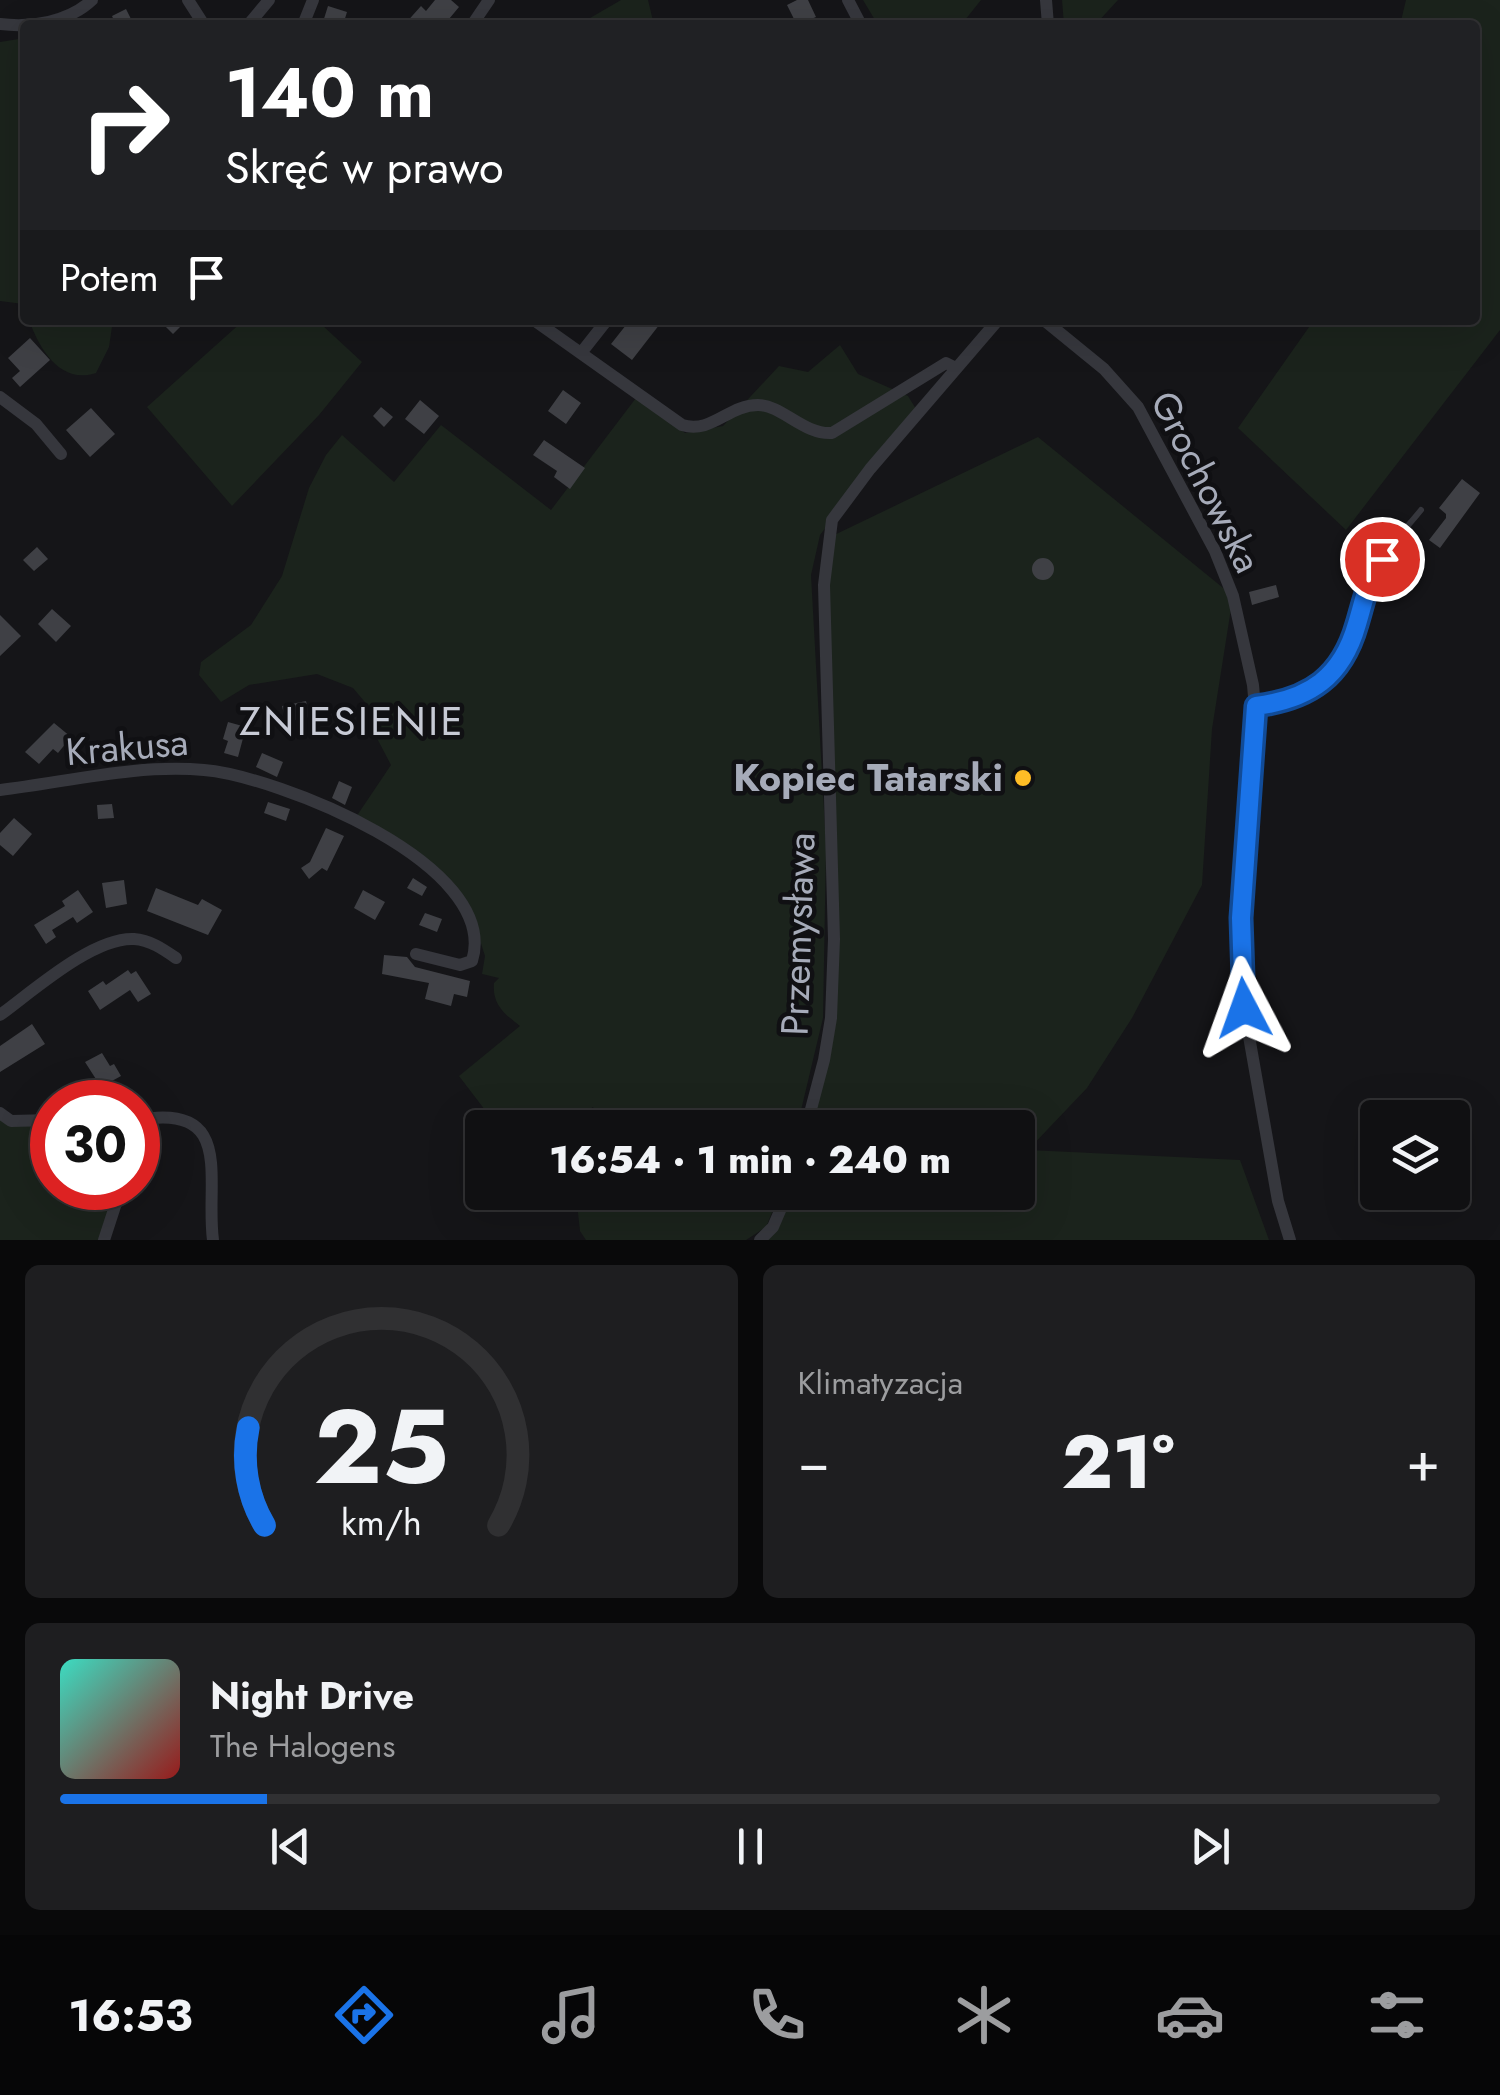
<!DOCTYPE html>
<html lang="pl">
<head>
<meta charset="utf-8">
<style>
  :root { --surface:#101012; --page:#1e1e20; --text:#f1f3f6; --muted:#9c9d9f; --line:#303032; --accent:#1a73e8 }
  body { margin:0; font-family:Jost,sans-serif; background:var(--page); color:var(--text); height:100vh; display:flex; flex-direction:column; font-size:38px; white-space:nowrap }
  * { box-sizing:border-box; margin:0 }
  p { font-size:32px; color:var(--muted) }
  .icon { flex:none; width:55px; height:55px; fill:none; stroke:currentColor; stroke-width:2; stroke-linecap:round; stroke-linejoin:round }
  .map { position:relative; height:1240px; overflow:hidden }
  .drawer { display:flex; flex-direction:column; gap:25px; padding:25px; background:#09090a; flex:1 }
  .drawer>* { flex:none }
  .guide { position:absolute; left:20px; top:20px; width:1460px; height:305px; border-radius:10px; box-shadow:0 10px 40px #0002,0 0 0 2px var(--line); background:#202124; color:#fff; overflow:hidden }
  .buttons { position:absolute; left:1360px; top:1100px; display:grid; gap:20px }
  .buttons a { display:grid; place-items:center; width:110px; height:110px; border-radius:10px; background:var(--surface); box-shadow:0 10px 40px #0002,0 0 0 2px var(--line); font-size:50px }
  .speed { position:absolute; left:30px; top:1080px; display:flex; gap:20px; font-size:50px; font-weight:700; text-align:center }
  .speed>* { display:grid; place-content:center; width:130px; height:130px; border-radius:50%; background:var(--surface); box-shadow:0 10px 40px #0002,0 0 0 2px var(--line); line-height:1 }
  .speed .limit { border:15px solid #d22; background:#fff; color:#111 }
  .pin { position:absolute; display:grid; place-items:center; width:85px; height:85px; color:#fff; margin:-42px; border:5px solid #fff; border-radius:50%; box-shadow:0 2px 10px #0007 }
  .me { position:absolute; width:110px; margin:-55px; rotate:356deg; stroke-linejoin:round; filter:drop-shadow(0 0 8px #0008) }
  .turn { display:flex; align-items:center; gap:35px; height:210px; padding:0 40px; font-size:45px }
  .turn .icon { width:130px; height:130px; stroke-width:2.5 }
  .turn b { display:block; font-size:70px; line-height:85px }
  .then { display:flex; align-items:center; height:95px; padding:0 40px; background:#0003; gap:20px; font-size:38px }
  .big { font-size:75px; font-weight:800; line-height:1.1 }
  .drawer .tile { flex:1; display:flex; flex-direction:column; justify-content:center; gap:15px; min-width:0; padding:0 35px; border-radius:15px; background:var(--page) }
  .drawer .dial { align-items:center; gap:0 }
  .dial svg { height:260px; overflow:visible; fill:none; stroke:var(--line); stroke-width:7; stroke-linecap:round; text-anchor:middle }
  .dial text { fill:var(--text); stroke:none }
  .song { display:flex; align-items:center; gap:30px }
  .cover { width:120px; height:120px; border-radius:15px; background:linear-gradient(135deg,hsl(170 70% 55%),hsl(0 70% 35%)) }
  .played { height:10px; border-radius:5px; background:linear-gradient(90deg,var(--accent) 15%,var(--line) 15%) }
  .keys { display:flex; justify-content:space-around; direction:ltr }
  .heat { display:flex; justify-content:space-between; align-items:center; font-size:55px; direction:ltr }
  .drawer .tiles { flex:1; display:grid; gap:25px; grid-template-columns:1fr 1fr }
  .tile:last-child { grid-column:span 2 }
  .trip { position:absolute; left:465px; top:1110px; width:570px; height:100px; border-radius:10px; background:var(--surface); box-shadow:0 10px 40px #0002,0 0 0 2px var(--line); font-weight:800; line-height:100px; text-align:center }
  .tab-bar { display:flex; height:160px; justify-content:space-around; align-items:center; background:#060607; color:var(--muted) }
  .tab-bar .icon { width:70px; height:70px }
  .tab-bar .on { color:var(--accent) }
  .tab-bar b { font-size:45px; color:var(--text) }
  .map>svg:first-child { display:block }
</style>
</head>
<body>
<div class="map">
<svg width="1500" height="1240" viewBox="0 0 1500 1240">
  <rect width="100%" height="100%" fill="#151518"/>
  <path fill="#1b231c" d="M 621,0 L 648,0 L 654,25 L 578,25 Z
    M 863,0 L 981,0 L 961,25 L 878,25 Z
    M 1062,0 L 1118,0 L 1095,25 L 1064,25 Z
    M 1406,0 L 1500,0 L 1500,330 L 1346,530 L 1238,428 L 1314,320 L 1475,320 L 1475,25 L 1400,25 Z
    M 25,38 L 25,310 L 23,304 L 0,301 L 0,42 Z
    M 29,320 L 113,320 L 109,347 L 96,373 C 60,385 39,348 29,320 Z
    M 244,320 L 326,320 L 322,325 L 362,362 L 319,415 L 232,506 L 147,407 Z
    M 840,345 L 858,374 L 908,396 L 916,409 L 820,535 L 811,575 L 826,847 L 823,1018 L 797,1127 L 600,1127 L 593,1107 L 565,1127 L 498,1127 L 459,1076 L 520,1026 C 504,1014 492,1004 494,983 L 499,978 L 482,974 L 485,956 L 472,915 L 455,886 L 356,817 L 391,765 L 369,723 L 375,714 L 353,688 L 317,674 L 249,685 L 221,702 L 199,675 L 201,662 L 251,625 L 282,576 L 309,488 L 326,455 L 342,435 L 394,482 L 441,425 L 551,510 L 636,398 L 685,433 L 723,426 L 779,366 L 808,372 Z
    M 1038,437 L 1233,596 L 1212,729 L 1202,885 L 1132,1018 L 1087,1088 L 1028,1150 L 1240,1160 L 1269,1240 L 760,1240 L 787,1193 L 1018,1192 L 1018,1128 L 806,1127 L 831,1018 L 828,538 Z
    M 0,1119 L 52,1122 L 52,1188 L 116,1188 L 99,1240 L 0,1240 Z
    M 608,1193 L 780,1193 L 766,1227 L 746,1240 L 586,1240 L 580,1231 L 577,1204 Z"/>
  <path fill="#3f4045" d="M 435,0 L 451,0 L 459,7 L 444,25 L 404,25 L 421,6 L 426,11 Z
    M 797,0 L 808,0 L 816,17 L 809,20 L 811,25 L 797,25 L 787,5 Z
    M 328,6 L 347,12 L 343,25 L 322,25 Z
    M 126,9 L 134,25 L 116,25 L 112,16 Z
    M 159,320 L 187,320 L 173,334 Z
    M 630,320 L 663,320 L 632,360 L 611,344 Z
    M 30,338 L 50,360 L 20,387 L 12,378 L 20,371 L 8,358 Z
    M 563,390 L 581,403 L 566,424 L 548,411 Z
    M 420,400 L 439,416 L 424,434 L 405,419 Z
    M 381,407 L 393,417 L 384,427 L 373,416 Z
    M 91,408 L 115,434 L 90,457 L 66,430 Z
    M 544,440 L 585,468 L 570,489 L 554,477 L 557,471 L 533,455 Z
    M 1462,479 L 1480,493 L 1440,548 L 1429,540 L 1446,518 L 1446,514 L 1439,508 Z
    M 37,547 L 48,559 L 34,571 L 23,560 Z
    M1032 569a11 11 0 1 1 22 0a11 11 0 1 1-22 0Z
    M 1276,585 L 1279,597 L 1252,605 L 1249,592 Z
    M 52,609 L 71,626 L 56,642 L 38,624 Z
    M 0,615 L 21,636 L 0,656 Z
    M 306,701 L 310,717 L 286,722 L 282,706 Z
    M 228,722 L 246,727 L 238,757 L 224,753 L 228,741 L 223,739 Z
    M 54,723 L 71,737 L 58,753 L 53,749 L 39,764 L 25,752 Z
    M 262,753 L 283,762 L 277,777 L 256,767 Z
    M 339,781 L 352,787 L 345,805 L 332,798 Z
    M 268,802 L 290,809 L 286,821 L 264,813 Z
    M 112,804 L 114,818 L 98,819 L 97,805 Z
    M 14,818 L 32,834 L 13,856 L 0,845 L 0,833 Z
    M 326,828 L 344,836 L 327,871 L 322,868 L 309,879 L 301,868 L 310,862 Z
    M 413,878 L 427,887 L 422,896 L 407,888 Z
    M 124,880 L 127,904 L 106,908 L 102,883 Z
    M 156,888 L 198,905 L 202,899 L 222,910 L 208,935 L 147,911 Z
    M 78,890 L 93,912 L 77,923 L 73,917 L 52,930 L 56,937 L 46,944 L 34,925 L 65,906 L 62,901 Z
    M 363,890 L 385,902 L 375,920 L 354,908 Z
    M 425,913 L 442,919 L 437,932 L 419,925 Z
    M 384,955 L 407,957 L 415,967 L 470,981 L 467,997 L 454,994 L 451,1006 L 425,999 L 429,983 L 382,974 Z
    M 128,970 L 131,974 L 136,971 L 151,994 L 138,1002 L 130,990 L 100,1010 L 88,991 L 103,981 L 106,985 Z
    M 32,1024 L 45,1044 L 0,1072 L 0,1046 Z
    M 102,1053 L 110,1066 L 114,1064 L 121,1076 L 101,1087 L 85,1062 Z"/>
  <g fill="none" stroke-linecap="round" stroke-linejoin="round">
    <path stroke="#36373d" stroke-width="6" d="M 1256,706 C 1310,699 1342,677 1357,624 C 1362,607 1366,589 1374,572 C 1385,549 1405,530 1421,510"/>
    <path stroke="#36373d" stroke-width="12" d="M 188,0 L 204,25
      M 848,0 L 861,25
      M 1046,0 L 1048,25
      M 0,24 C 31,28 69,22 92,0
      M 248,25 L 269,0
      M 303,25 L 313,0
      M 472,25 L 489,0
      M 534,320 L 682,425 C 712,434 728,405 758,405 C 782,405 804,435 832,433 L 946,363 L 956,368
      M 1044,320 L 1104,369 L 1138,407 L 1215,551 L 1233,596 L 1253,685 L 1257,731 L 1241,918 L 1244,1008 L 1278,1201 L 1290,1240
      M 581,353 L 607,320
      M 0,397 L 36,424 L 61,454
      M 0,790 C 67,782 136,764 204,770 C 276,776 502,864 472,961 L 460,965 L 416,954
      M 0,1015 C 33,991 93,937 134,939 C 150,940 163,949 176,958
      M 0,1113 L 11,1121 L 52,1120
      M 138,1120 C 236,1102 205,1181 213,1240
      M 806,1128 L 824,1060 L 831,1018 L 834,939 L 824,585 L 832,520 L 870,469 L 998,320
      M 104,1240 L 121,1188
      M 760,1240 L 773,1227 L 788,1192"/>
  </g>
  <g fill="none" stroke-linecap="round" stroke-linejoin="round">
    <defs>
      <path id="route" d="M 1244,1008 L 1241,918 L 1256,706 C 1310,699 1342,677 1357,624 C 1364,601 1368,578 1382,559"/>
    </defs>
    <use href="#route" stroke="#114b97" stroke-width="25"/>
    <use href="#route" stroke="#1a73e8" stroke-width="18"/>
  </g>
  <circle fill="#ffbd26" stroke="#101013" stroke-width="4" cx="1023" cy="778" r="10"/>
  <g text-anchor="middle" stroke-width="9" stroke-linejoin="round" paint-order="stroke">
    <g font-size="38" fill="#a6abb9" stroke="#101013">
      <text transform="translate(1206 482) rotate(63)" y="13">Grochowska</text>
      <text transform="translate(127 747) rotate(-5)" y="13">Krakusa</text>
      <text transform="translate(798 934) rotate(-88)" y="13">Przemysława</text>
    </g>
    <g font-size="38" font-weight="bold" fill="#a6abb9" stroke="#101013" text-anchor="end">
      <text x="1003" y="791">Kopiec Tatarski</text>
    </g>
    <g font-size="40" letter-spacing="2.5" fill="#c7cad5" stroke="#101013">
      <text x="352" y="735">ZNIESIENIE</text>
    </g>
  </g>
</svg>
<div class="buttons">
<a><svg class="icon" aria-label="layers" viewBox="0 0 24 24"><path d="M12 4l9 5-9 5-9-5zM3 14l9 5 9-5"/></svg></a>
</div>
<div class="speed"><div class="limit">30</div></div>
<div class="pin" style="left:1382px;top:559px;background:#d93025"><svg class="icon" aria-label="arrive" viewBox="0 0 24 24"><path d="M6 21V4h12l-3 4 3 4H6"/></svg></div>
<svg class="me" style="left:1244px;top:1008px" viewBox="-20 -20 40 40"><path d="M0-17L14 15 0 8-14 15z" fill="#1a73e8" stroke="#fff" stroke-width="4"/></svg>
<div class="trip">16:54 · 1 min · 240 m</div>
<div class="guide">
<div class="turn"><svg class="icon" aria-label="right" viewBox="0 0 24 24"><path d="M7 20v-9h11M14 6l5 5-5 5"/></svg><div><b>140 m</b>Skręć w prawo</div></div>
<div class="then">Potem<svg class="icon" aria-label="arrive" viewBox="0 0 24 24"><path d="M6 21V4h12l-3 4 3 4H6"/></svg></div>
</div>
</div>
<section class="drawer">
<div class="tiles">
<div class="tile dial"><svg viewBox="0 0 100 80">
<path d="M14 69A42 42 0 1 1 86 69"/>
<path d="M14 69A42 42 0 0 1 9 39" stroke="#1a73e8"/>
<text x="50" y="56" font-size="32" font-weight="700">25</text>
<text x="50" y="72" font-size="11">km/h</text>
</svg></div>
<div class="tile"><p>Klimatyzacja</p>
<div class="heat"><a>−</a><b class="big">21°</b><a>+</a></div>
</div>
<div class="tile">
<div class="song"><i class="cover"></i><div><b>Night Drive</b><p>The Halogens</p></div></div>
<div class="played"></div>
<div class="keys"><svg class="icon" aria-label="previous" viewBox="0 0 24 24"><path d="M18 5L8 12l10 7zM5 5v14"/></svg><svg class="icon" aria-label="pause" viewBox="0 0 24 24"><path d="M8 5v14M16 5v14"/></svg><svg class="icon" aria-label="next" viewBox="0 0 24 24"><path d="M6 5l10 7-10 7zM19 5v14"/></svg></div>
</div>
</div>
</section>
<nav class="tab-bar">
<b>16:53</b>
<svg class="icon on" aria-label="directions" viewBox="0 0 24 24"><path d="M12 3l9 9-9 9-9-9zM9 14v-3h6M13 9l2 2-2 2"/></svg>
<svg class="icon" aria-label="music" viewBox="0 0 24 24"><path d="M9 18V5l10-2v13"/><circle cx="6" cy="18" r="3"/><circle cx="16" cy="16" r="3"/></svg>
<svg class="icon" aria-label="phone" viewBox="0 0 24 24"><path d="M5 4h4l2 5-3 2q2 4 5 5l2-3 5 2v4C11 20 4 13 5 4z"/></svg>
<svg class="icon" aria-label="climate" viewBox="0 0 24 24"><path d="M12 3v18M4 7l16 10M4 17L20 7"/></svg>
<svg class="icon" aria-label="car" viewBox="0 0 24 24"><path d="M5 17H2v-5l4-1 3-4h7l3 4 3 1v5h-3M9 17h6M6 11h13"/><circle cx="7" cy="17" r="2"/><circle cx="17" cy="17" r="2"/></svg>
<svg class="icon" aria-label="filters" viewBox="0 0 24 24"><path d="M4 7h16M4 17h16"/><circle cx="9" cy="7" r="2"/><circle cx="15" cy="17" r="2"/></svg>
</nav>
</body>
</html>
